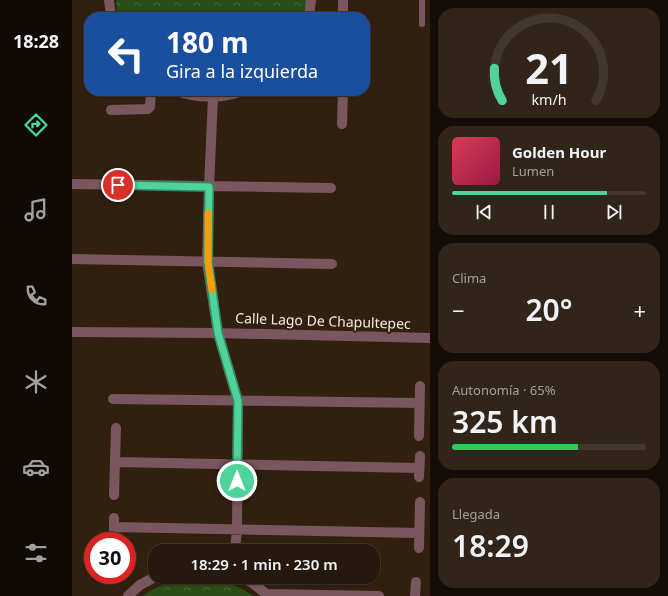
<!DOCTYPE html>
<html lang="es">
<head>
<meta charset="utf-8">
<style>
  :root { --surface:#25180c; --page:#31251a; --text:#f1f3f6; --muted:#a3a09d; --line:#42372d; --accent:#4ed39a }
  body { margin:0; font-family:"Noto Sans",sans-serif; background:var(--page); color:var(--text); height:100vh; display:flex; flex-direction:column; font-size:15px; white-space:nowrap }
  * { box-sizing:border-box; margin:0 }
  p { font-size:13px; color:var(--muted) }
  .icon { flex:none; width:22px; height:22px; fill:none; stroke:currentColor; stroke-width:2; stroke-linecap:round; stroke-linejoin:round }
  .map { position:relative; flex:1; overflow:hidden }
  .drawer { display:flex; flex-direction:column; gap:8px; padding:8px; background:#140d07; width:238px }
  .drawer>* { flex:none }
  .banner { position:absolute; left:12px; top:12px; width:286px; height:84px; border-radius:16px; box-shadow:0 1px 3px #0004,0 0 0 1px var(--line); background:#1a4fa0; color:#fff; overflow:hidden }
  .speed { position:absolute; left:12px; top:532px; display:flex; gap:8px; font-size:20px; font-weight:700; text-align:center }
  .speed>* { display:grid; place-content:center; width:52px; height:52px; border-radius:50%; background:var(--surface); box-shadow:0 1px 3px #0004,0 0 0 1px var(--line); line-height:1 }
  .speed .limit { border:6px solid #d22; background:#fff; color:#111 }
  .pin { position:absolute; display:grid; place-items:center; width:34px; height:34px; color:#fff; margin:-17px; border:2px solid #fff; border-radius:50%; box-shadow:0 1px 4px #0007 }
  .me { position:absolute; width:44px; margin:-22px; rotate:0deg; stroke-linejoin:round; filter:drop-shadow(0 0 3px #0008) }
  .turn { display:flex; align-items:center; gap:14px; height:84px; padding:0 16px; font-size:18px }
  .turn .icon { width:52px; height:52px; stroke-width:2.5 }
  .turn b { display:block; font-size:28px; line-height:34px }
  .big { font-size:30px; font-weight:600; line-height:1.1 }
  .drawer .tile { flex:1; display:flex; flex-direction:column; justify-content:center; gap:6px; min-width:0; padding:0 14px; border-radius:16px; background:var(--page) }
  .drawer .dial { align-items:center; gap:0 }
  .dial svg { height:104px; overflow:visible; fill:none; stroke:var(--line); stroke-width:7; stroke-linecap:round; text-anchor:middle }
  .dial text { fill:var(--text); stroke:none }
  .song { display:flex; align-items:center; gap:12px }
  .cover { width:48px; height:48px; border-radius:6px; background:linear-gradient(135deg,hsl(350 70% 55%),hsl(340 70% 35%)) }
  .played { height:4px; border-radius:2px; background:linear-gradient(90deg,var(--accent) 80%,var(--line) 80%) }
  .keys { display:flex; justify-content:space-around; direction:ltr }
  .heat { display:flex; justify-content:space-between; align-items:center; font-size:22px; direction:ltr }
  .charge { height:6px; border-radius:3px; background:linear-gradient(90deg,#34c759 65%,var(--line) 0) }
  .trip { position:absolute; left:76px; top:544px; width:232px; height:40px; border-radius:16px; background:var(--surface); box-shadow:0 1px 3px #0004,0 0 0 1px var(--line); font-weight:600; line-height:40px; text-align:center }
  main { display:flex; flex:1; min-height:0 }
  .tab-bar { display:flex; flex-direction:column; width:72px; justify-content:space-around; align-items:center; background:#0f0a05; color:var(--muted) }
  .tab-bar .icon { width:28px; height:28px }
  .tab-bar .current { color:var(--accent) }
  .tab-bar b { font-size:18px; color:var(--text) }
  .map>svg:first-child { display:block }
</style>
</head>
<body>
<main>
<nav class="tab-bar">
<b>18:28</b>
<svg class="icon current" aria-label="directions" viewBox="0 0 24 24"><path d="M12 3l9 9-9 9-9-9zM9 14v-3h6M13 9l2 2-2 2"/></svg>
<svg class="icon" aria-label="music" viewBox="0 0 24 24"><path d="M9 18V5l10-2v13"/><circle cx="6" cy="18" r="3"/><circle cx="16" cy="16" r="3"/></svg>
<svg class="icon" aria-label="phone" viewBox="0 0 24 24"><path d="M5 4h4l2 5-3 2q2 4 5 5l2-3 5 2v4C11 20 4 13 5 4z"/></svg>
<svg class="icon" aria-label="climate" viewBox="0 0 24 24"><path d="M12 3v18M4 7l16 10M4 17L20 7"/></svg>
<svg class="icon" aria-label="car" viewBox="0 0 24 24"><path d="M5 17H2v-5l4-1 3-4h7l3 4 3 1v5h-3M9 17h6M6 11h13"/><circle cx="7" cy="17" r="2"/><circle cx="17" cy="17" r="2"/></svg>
<svg class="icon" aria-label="filters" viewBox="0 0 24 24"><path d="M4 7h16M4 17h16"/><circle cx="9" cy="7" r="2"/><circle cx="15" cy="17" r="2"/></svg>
</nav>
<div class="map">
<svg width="358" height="596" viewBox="0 0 358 596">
  <defs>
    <pattern id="forest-crowns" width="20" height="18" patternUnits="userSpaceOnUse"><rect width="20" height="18" fill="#284d17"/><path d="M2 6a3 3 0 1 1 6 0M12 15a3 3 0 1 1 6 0" fill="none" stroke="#486738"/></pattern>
  </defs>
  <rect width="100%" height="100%" fill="#312010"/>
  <path fill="url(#forest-crowns)" d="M 44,0 L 235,0 L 233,17 L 45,17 Z
    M 124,578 C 145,580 164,583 181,596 L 71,596 C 86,583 106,581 124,578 Z"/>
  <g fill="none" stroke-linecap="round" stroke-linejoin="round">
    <path stroke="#7a565e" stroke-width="6" d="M 350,0 L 350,24"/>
    <path stroke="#7a565e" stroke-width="10" d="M 37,0 L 39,17
      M 237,17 L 239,0
      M 271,17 L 271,0
      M 105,91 C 123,98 152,99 170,91
      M 141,97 L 137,187 L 135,262 L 146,333 L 166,401 L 165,528 L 163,551
      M 39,110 L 76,109 L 78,107 L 79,91
      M 270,124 L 271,91
      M 0,184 L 259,188
      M 0,259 L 260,264
      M 0,332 L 146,333 L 358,338
      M 41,399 L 347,403
      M 347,436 L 348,386
      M 43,462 L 347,468
      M 347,477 L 348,456
      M 42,495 L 44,428
      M 42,527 L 347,533
      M 42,541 L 42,518
      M 347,548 L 348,502
      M 41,577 L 41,575
      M 169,577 L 179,582 L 197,596
      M 195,594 L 307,596
      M 56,596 L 68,585 L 83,577
      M 343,596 L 344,582"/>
  </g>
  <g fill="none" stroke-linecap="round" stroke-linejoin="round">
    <defs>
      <path id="route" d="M 46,185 L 137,187 L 136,262 L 146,333 L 166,401 L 165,481"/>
    </defs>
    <use href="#route" stroke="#338964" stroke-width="10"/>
    <use href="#route" stroke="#4ed39a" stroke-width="7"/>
    <path stroke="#f59e0b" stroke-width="7" d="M 136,213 L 136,262 L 140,290"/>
  </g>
  <g text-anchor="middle" stroke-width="4" stroke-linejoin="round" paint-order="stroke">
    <g font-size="14" fill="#f7ebe1" stroke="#312010">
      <text transform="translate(251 321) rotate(2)" y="5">Calle Lago De Chapultepec</text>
    </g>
  </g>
</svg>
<div class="speed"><div class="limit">30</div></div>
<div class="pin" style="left:46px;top:185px;background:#d93025"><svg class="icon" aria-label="arrive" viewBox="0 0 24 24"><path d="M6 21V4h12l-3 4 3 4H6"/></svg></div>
<svg class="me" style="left:165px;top:481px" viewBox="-20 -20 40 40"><circle r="17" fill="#4ed39a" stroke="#fff" stroke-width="3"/><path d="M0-11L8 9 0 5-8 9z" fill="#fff"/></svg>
<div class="trip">18:29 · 1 min · 230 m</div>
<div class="banner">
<div class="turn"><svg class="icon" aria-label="left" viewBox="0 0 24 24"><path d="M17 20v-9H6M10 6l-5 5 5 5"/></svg><div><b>180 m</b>Gira a la izquierda</div></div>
</div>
</div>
<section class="drawer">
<div class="tile dial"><svg viewBox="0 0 100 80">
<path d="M14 69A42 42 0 1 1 86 69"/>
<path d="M14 69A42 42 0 0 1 8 44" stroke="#4ed39a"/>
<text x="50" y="56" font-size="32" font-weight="700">21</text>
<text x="50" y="72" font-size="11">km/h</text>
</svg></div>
<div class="tile">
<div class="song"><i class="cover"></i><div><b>Golden Hour</b><p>Lumen</p></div></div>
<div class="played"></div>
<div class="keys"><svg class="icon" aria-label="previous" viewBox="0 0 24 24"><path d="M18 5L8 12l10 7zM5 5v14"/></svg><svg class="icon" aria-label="pause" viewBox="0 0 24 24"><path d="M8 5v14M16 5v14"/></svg><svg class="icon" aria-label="next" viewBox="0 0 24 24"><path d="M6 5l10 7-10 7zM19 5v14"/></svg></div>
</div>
<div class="tile"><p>Clima</p>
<div class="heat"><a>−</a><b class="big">20°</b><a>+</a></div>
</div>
<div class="tile"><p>Autonomía · 65%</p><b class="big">325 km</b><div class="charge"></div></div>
<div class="tile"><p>Llegada</p><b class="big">18:29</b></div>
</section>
</main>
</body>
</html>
